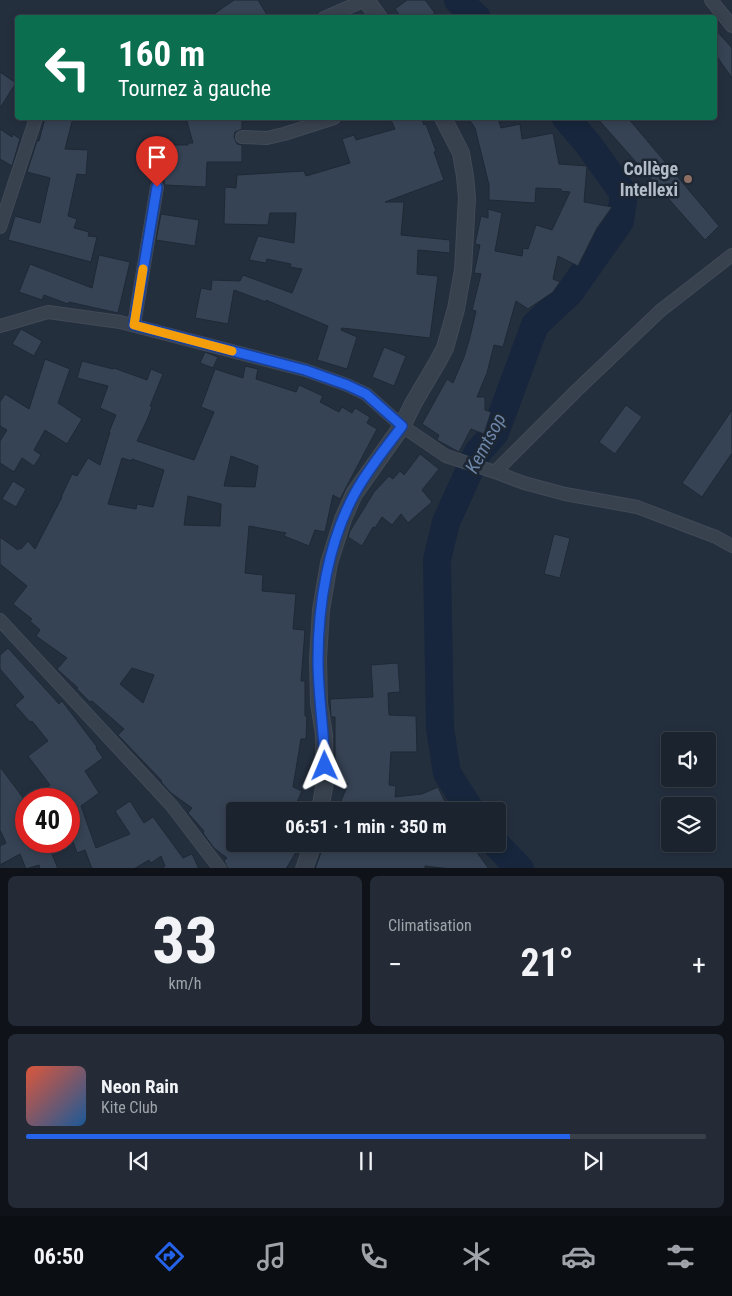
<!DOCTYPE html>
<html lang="fr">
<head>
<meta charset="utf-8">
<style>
  :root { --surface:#1b232e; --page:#242b36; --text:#f1f3f6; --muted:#a0a4aa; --line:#39404a; --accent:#2563eb }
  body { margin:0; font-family:"Roboto Condensed",sans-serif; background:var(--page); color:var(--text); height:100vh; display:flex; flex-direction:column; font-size:19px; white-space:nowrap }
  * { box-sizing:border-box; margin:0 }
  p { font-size:16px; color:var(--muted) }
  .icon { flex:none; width:28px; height:28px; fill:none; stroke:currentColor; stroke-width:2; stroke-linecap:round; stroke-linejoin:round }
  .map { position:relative; height:868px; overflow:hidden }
  .panel { display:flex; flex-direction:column; gap:8px; padding:8px; background:#0f1319; flex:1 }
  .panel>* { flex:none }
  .hud { position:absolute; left:15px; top:15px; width:702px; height:105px; border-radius:5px; box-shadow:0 2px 8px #0003,0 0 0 1px var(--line); background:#0b6e4f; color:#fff; overflow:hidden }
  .fabs { position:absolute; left:661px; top:732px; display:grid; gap:10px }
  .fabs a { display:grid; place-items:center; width:55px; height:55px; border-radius:5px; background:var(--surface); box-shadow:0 2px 8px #0003,0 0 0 1px var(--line); font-size:25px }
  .speed { position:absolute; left:15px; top:788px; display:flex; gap:10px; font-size:25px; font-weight:700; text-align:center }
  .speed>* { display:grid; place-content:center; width:65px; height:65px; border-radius:50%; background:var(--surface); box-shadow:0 2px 8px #0003,0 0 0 1px var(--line); line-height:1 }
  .speed .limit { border:8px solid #d22; background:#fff; color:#111 }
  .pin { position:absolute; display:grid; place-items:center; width:42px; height:42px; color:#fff; margin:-51px -21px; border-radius:50% 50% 50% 0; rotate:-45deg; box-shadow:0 0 5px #0007 }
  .pin .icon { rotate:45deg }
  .me { position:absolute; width:55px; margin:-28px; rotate:359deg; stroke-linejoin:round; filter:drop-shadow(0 0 4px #0008) }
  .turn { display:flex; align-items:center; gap:18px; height:105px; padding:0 20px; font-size:22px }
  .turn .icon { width:65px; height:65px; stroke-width:2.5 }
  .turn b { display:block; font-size:35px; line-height:42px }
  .big { font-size:38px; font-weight:700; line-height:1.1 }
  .panel .widget { flex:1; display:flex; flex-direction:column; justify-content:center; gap:8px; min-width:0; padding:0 18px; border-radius:8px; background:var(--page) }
  .panel .dial { align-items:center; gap:0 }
  .dial b { font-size:65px; line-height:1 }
  .song { display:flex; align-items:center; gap:15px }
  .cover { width:60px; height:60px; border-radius:8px; background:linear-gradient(135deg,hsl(10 70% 55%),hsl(210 70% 35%)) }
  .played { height:5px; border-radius:2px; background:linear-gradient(90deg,var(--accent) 80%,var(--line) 80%) }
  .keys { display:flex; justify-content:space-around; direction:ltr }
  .heat { display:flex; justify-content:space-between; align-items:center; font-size:28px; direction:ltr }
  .panel .tiles { flex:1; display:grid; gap:8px; grid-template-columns:1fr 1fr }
  .widget:last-child { grid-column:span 2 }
  .trip { position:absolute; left:226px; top:802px; width:280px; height:50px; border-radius:5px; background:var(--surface); box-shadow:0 2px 8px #0003,0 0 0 1px var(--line); font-weight:700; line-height:50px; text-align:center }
  .tab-bar { display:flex; height:80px; justify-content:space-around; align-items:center; background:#0b0e12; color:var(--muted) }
  .tab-bar .icon { width:35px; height:35px }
  .tab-bar .current { color:var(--accent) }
  .tab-bar b { font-size:22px; color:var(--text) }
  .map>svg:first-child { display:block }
</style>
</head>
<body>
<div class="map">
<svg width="732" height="869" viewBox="0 0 732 869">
  <rect width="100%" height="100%" fill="#242f3e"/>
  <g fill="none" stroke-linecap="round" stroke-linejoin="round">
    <path stroke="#17263c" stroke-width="28" d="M 458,0 L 477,18
      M 471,811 L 447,773 L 440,728 L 437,560 L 446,522 L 478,452 L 495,433 L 535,325 L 570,292 L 620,221 L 624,194 L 588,144 L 566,118
      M 496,844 L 520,869"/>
  </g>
  <path fill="#364354" stroke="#1f2835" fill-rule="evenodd" d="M 234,0 L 258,0 L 269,18 L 208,18 Z
    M 407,0 L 425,0 L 435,13 L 428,18 L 402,18 L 395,9 Z
    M 715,29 L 732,48 L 732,78 L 715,54 Z
    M 0,72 L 16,83 L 0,108 Z
    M 45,118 L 73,118 L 65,149 L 88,150 L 86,175 L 77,174 L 68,216 L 77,219 L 74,228 L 89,232 L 88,236 L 97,237 L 91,262 L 8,240 L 15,216 L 40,223 L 50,178 L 27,172 L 37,141 L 39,141 Z
    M 186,118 L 242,118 L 242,129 L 235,132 L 234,137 L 237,144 L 242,145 L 242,162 L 207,162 L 206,187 L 165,185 L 164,183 L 165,145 L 188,145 L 188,143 L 193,143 Z
    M 390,118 L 421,118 L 424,125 L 426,124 L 436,151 L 434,152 L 444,180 L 385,202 L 404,202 L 401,235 L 450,240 L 450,253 L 418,250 L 417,274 L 438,276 L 430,338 L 342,328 L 341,330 L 357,337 L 347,369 L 317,360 L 328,326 L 266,300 L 266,302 L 234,290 L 228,324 L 195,318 L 201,288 L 211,290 L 212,280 L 240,281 L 243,275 L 292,293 L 302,269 L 290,267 L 291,264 L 267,259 L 266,263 L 249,260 L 258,236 L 294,243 L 296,213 L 270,213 L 268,225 L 224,224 L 225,187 L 236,188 L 237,175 L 304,171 L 306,176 L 350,163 L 342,139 L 354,135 L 356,140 L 395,129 Z
    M 468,118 L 498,118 L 501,128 L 520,124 L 522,139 L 553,133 L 559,164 L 587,166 L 584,202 L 612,207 L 597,228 L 578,266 L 558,256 L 553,279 L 560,282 L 553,292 L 528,309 L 516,301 L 503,347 L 494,345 L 487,373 L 477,397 L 485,397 L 485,410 L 491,412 L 484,434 L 471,429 L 459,452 L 437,440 L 439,435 L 422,424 L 447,379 L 453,383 L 464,357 L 470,337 L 476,311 L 472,310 L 481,274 L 474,273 L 480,245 L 475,244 L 481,216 L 488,218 L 488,209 L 502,213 L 495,251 L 522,256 L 523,248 L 528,249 L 536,225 L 552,230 L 570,192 L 561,191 L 561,189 L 536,188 L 535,203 L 489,200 L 489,185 L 475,128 Z
    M 597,118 L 628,118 L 719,226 L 705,240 Z
    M 0,129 L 12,137 L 13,134 L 20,139 L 12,166 L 0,159 Z
    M 161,214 L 199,220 L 195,246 L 156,240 Z
    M 99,255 L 130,262 L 118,313 L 69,302 L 68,304 L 44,295 L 42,300 L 19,292 L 30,264 L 92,288 Z
    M 21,329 L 42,341 L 34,356 L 12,344 Z
    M 384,347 L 406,356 L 394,386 L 372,377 Z
    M 205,352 L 218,357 L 213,368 L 200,363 Z
    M 45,359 L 70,369 L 58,403 L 82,419 L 67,444 L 45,430 L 34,450 L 41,455 L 34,466 L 22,458 L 14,472 L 0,463 L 0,441 L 7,430 L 0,426 L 0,402 L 5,394 L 29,409 Z
    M 82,361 L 113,369 L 114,368 L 147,380 L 151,369 L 163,374 L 150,406 L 152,407 L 147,420 L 137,441 L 194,460 L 214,412 L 201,407 L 215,369 L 243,378 L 245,366 L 258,369 L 256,379 L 296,392 L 299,385 L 323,396 L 320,402 L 339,412 L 342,407 L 352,413 L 355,408 L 370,417 L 367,423 L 377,429 L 340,499 L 333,495 L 325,532 L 315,530 L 309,546 L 284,536 L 286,533 L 249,526 L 245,573 L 263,575 L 262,591 L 296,594 L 293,629 L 305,630 L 301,681 L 305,681 L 305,716 L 307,716 L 306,739 L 301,739 L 293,787 L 302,791 L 293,811 L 235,811 L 235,844 L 282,844 L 296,852 L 286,869 L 228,869 L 224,861 L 227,858 L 214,848 L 203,833 L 204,831 L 188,813 L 192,808 L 171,793 L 161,782 L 162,781 L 118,735 L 124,729 L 92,701 L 90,702 L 76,688 L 78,688 L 57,669 L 67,658 L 36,636 L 40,630 L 30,621 L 32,619 L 13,604 L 27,586 L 0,564 L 0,537 L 18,550 L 19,548 L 21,549 L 28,541 L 35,549 L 62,497 L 61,497 L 72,474 L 77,476 L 88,458 L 100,465 L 110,432 L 109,432 L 116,415 L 100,408 L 108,386 L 77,378 ZM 231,456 L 258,466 L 255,487 L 224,486 ZM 122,458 L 132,461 L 132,459 L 164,470 L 153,507 L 137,504 L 136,509 L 108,504 ZM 188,496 L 221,504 L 220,526 L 184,525 ZM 132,668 L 154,675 L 143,703 L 120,684 Z
    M 626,405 L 642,417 L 615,454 L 599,442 Z
    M 732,410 L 732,453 L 702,497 L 682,483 Z
    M 420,454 L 439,469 L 422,490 L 432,502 L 408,523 L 401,514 L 392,525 L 382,517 L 375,528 L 373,527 L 362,546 L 348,537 L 350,531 L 374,492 L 389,476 L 393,479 L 400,471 L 404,475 Z
    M 13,481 L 26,489 L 16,507 L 2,499 Z
    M 554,534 L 570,538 L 560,578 L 544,574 Z
    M 8,648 L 59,704 L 62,701 L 97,747 L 96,748 L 103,758 L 85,771 L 99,793 L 81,806 L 96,848 L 130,834 L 115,811 L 130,801 L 144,823 L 153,817 L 183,858 L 192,854 L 199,869 L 161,869 L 165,866 L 161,856 L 151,863 L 149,860 L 134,869 L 92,869 L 85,850 L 77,853 L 69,830 L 69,799 L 54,799 L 46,788 L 50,785 L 28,756 L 48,741 L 32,721 L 30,722 L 15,705 L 24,697 L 0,669 L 0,655 Z
    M 398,663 L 400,692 L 388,693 L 389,715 L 416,716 L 417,752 L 391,752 L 389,785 L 396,786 L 395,797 L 422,794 L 438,787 L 446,804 L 430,811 L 428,807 L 394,811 L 337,811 L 348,784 L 335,778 L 335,717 L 331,717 L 330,699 L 373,697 L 371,665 Z
    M 0,767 L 24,799 L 26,804 L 26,841 L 47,841 L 58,869 L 40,869 L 39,865 L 26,869 L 20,854 L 0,865 L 0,846 L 6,843 L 0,830 Z
    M 324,844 L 367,847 L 367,844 L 390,844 L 458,848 L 455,844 L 471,844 L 489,869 L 450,869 L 425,866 L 425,869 L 315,869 Z"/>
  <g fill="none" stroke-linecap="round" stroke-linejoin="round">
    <defs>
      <path id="minor" d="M 711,0 L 732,26
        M 324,18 L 365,0
        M 242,137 L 267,138 L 284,134 L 334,118
        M 0,227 L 36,118
        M 134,325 L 157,187
        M 0,326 L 48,312 L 120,322 L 305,370 L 347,385 L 366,394 L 402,426 L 446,456 L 495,472 L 576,391 L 660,311 L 732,255
        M 495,472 L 524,483 L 565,494 L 637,507 L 716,537 L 732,546
        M 0,620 L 172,806 L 220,869"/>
      <path id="tertiary" d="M 366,0 L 379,18
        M 320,811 L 325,781 L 324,735 L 319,703 L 318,659 L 321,610 L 329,563 L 343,519 L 354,494 L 402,426 L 414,402 L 437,363 L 445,348 L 456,309 L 463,270 L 467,198 L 465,176 L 461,153 L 443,118
        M 304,869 L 313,844"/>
    </defs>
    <use href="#minor" stroke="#414a57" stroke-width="14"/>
    <use href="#tertiary" stroke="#414a57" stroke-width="18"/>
    <use href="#minor" stroke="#38414e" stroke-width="12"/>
    <use href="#tertiary" stroke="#38414e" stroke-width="16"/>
  </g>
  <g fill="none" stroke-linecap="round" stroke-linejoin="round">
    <defs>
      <path id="route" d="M 157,187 L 134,325 L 305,370 L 347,385 L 366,394 L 402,426 C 386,448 367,470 354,495 C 328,543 318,605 318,660 C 318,695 324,730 325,766"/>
    </defs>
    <use href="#route" stroke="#184099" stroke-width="12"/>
    <use href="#route" stroke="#2563eb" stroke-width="9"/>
    <path stroke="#f59e0b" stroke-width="9" d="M 143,269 L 134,325 L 232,351"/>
  </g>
  <circle fill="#8d6e63" stroke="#1d2633" stroke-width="2" cx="688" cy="179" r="5"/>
  <g text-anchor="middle" stroke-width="5" stroke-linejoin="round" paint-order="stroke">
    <g font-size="18" font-weight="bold" fill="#b4bcc9" stroke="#1d2633" text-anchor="end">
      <text x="678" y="175">Collège<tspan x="678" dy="21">Intellexi</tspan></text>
    </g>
    <g font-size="19" font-style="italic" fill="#6d86a8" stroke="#1d2633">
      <text transform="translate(485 443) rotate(-62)" y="7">Kemtsop</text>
    </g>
  </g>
</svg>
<div class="fabs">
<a><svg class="icon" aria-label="sound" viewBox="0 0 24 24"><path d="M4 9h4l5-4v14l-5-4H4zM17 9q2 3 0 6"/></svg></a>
<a><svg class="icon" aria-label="layers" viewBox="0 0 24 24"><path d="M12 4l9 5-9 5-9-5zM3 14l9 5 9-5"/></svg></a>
</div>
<div class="speed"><div class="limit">40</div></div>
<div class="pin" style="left:157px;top:187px;background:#d93025"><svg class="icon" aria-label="arrive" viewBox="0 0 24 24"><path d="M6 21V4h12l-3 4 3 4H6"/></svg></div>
<svg class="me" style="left:325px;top:766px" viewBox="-20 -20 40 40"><path d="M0-17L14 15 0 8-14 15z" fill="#2563eb" stroke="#fff" stroke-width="4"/></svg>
<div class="trip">06:51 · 1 min · 350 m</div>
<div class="hud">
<div class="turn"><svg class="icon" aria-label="left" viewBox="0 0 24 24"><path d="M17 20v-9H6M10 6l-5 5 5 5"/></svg><div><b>160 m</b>Tournez à gauche</div></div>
</div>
</div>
<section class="panel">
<div class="tiles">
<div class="widget dial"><b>33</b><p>km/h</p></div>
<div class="widget"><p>Climatisation</p>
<div class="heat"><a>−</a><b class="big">21°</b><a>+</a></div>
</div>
<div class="widget">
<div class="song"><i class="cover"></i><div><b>Neon Rain</b><p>Kite Club</p></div></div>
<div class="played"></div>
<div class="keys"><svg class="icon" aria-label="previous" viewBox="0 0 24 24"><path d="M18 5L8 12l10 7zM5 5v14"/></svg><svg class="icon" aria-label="pause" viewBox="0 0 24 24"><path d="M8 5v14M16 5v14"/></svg><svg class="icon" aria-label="next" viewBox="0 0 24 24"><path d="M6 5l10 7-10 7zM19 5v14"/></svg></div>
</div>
</div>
</section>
<nav class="tab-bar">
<b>06:50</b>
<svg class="icon current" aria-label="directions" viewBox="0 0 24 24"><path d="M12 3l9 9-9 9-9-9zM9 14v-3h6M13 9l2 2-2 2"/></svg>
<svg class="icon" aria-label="music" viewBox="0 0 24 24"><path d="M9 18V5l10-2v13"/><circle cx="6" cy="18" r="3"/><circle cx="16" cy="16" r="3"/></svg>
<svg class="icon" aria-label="phone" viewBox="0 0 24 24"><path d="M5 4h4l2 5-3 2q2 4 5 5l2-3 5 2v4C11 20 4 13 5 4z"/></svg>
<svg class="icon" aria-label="climate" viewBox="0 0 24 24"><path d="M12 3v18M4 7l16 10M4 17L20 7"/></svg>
<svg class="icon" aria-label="car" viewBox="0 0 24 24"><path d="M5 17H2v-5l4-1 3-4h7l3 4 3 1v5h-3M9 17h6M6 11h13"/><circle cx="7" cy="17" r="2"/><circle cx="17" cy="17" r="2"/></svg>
<svg class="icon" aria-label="filters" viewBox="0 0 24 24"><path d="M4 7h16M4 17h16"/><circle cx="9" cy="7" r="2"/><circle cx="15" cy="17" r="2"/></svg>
</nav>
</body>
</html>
